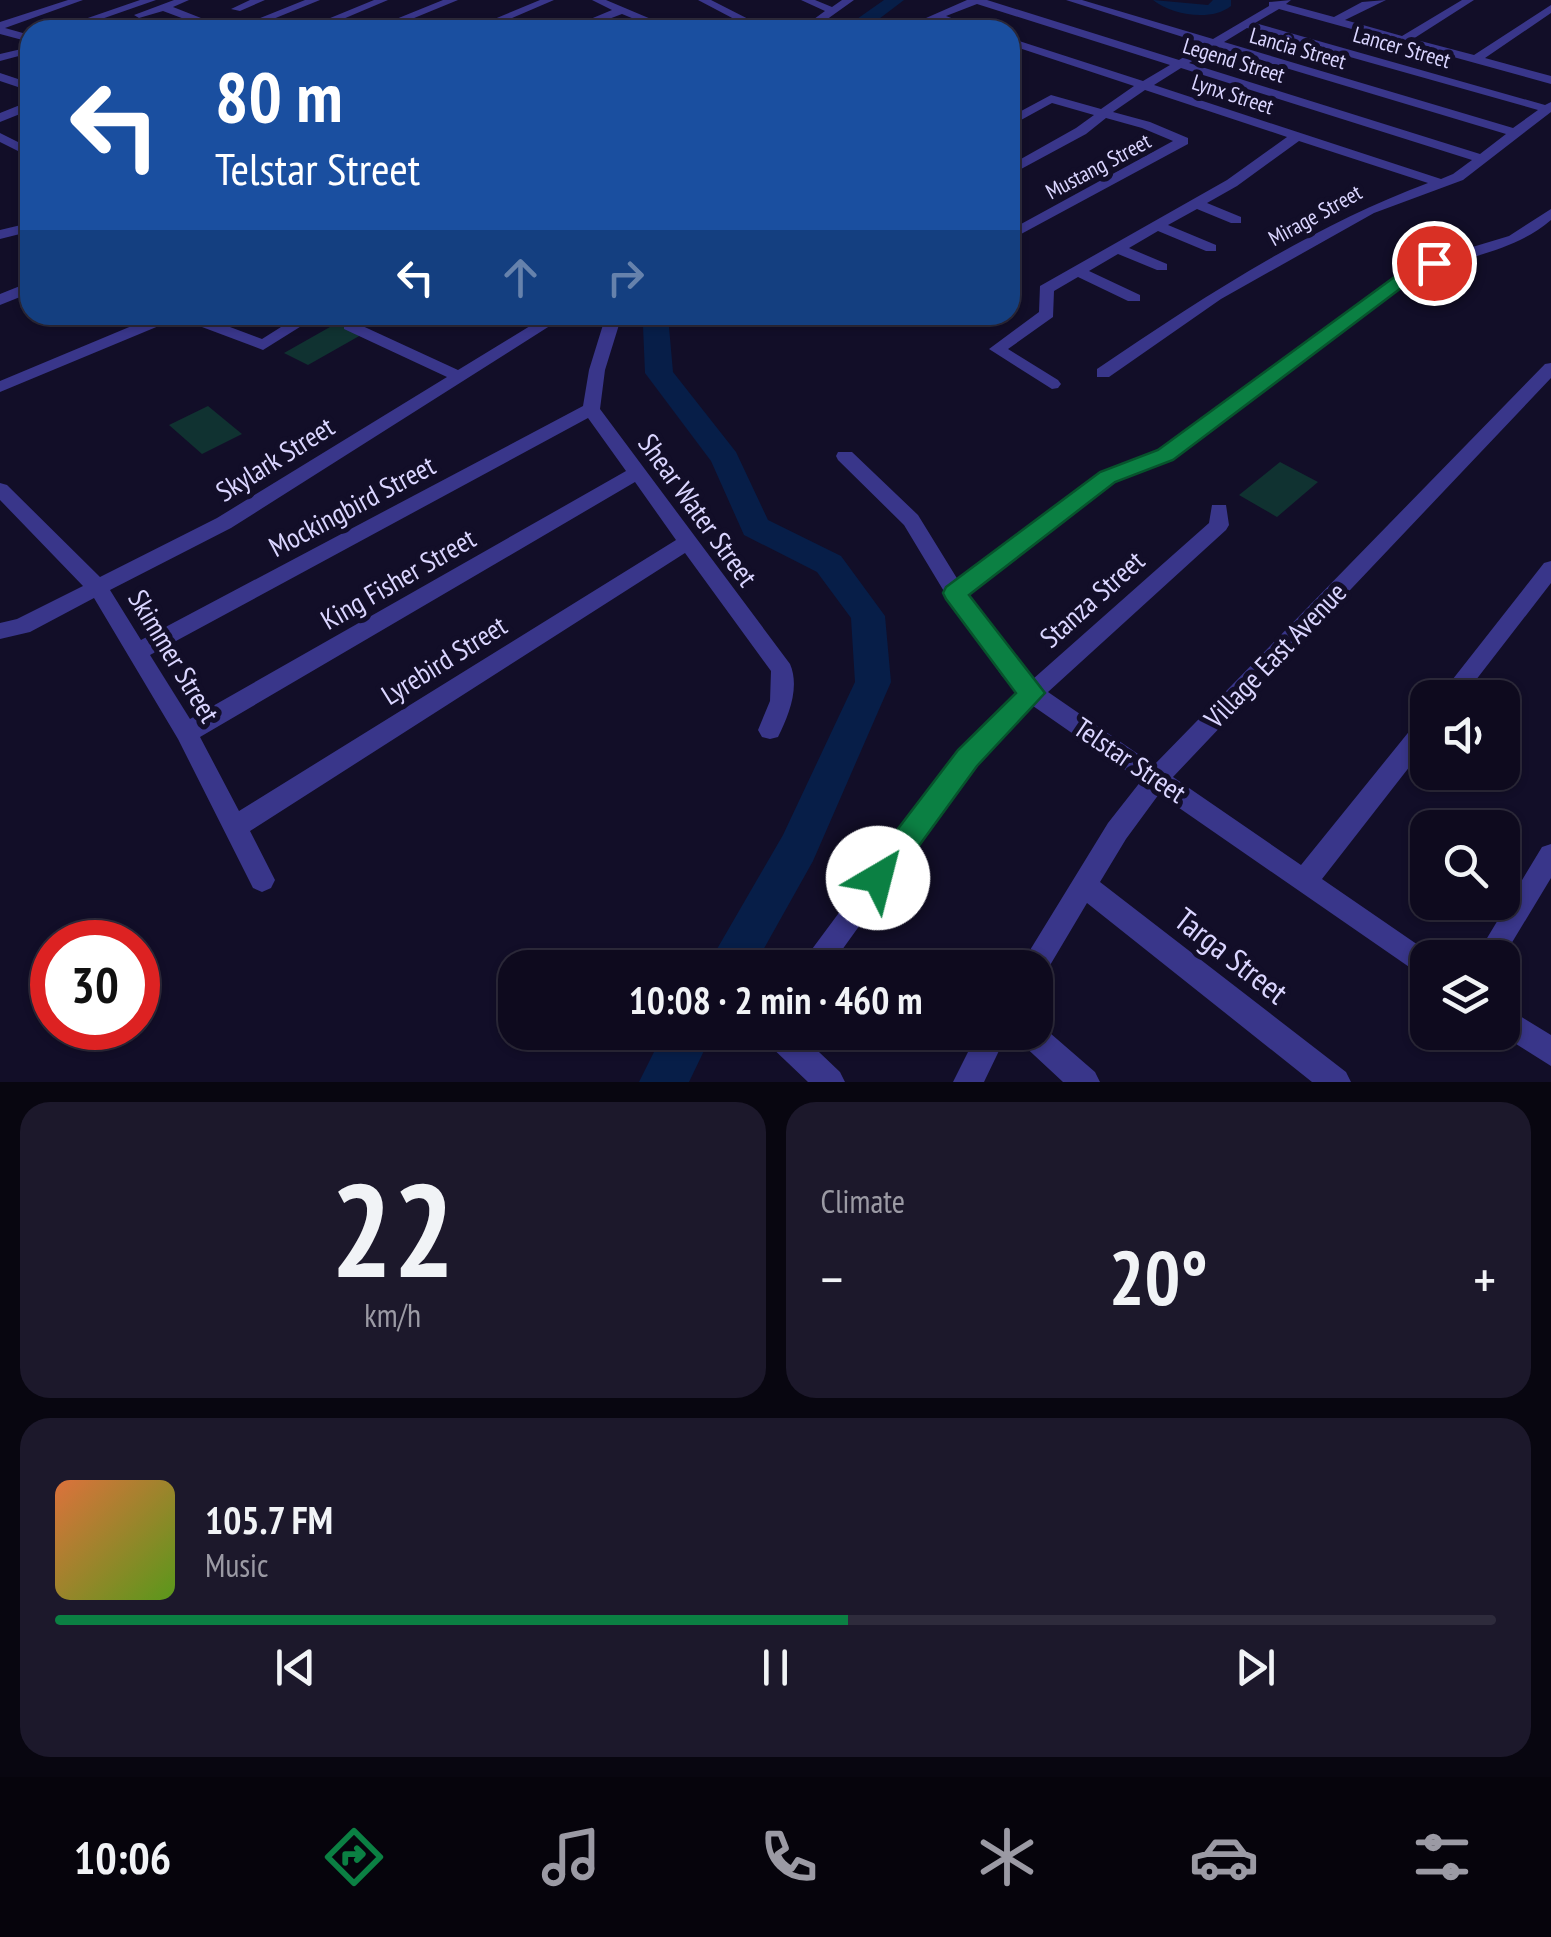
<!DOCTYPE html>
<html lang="en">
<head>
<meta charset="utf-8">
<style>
  :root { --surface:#0e0a1e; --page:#1c182b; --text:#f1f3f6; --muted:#9b9aa4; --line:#2e2b3c; --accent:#0b8043 }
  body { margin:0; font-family:"PT Sans Narrow",sans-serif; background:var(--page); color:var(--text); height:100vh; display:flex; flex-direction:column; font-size:38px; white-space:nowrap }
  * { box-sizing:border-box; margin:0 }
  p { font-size:32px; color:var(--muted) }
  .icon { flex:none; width:55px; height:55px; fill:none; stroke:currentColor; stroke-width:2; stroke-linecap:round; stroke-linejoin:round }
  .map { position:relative; height:1082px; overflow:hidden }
  .drawer { display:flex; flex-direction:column; gap:20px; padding:20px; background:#080610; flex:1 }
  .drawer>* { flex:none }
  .hud { position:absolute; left:20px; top:20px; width:1000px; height:305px; border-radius:30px; box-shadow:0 2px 8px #0004,0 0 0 2px var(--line); background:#1a4fa0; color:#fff; overflow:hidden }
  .fabs { position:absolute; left:1410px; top:680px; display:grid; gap:20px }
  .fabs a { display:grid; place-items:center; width:110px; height:110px; border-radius:20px; background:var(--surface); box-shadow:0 2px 8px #0004,0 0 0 2px var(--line); font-size:50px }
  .speed { position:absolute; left:30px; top:920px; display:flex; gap:20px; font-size:50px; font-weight:700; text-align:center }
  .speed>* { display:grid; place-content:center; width:130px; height:130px; border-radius:50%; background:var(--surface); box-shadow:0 2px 8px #0004,0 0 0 2px var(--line); line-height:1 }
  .speed .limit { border:15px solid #d22; background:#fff; color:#111 }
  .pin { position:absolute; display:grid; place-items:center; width:85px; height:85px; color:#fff; margin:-42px; border:5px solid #fff; border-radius:50%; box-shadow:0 2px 10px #0007 }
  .me { position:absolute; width:110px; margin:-55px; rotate:37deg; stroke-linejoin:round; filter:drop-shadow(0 0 8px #0008) }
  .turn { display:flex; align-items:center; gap:35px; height:210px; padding:0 30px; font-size:45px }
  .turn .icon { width:130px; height:130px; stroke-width:2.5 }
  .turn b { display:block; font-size:70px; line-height:85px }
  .lanes { display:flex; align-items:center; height:95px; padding:0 30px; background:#0003; justify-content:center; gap:50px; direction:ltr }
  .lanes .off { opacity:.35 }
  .big { font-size:75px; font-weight:800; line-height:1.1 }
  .drawer .card { flex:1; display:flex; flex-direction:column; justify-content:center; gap:15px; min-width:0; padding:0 35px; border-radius:30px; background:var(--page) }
  .drawer .dial { align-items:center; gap:0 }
  .dial b { font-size:130px; line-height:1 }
  .song { display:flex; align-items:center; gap:30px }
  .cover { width:120px; height:120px; border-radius:15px; background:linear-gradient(135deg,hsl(20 70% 55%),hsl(90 70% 35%)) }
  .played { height:10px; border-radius:5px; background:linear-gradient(90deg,var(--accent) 55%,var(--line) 55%) }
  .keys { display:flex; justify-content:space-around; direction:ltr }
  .heat { display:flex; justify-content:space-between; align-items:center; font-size:55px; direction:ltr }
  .drawer .tiles { flex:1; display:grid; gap:20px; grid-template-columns:1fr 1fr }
  .card:last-child { grid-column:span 2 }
  .trip { position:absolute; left:498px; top:950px; width:555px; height:100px; border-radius:30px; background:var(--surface); box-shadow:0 2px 8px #0004,0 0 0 2px var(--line); font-weight:800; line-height:100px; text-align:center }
  .dock { display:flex; height:160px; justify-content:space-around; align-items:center; background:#06040c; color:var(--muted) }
  .dock .icon { width:70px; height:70px }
  .dock .selected { color:var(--accent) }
  .dock b { font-size:45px; color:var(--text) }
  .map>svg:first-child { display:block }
</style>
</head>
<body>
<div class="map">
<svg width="1551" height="1082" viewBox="0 0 1551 1082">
  <rect width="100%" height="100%" fill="#120e28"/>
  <path fill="#103231" d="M 337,323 L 361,335 L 308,365 L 284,353 Z
    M 208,406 L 242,434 L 202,454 L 169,425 Z
    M 1280,462 L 1318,482 L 1277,517 L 1239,495 Z"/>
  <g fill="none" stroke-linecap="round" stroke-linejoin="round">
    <path fill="#071e48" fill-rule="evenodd" d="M 884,0 L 904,0 L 875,22 L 886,30 L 857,27 L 857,19 Z
      M 1153,0 L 1208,5 L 1213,0 L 1231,0 L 1231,6 C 1211,22 1172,15 1153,0 Z
      M 651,315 L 678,315 L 669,327 L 673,372 L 736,452 L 768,520 L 841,556 L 885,616 L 891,682 L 813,861 L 753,968 L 706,968 L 783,835 L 855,682 L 851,618 L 817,572 L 744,535 L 711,461 L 645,373 L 643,326 Z
      M 664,1032 L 713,1032 L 689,1082 L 639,1082 Z"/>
    <path fill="#39368a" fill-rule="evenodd" d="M 68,0 L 83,0 L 5,28 L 30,35 L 30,42 L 0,34 L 0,22 Z
      M 140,0 L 156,0 L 70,30 L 53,30 Z
      M 174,0 L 189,0 L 173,7 L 201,18 L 201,22 L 182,30 L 166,30 L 187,20 L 163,11 L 139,18 L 134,15 Z
      M 250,0 L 265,0 L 240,11 L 231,9 Z
      M 305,0 L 320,0 L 246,30 L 230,30 Z
      M 374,0 L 388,0 L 317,30 L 301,30 Z
      M 443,0 L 458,0 L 385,30 L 369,30 Z
      M 540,0 L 554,0 L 484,30 L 468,30 Z
      M 592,0 L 606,0 L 677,30 L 661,30 L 622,14 L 580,30 L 564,30 L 612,10 Z
      M 698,0 L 711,0 L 770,30 L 755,30 Z
      M 801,0 L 815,0 L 832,7 L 842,0 L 854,0 L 812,30 L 799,30 L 825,11 Z
      M 967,0 L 987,0 L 1179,60 L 1205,44 L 1066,0 L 1082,0 L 1213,39 L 1269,6 L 1269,2 L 1291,0 L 1286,4 L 1334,17 L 1362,2 L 1386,0 L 1345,20 L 1402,36 L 1462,0 L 1474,0 L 1413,39 L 1474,55 L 1551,5 L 1551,13 L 1485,58 L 1551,76 L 1551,84 L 1279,9 L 1255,23 L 1545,105 L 1551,102 L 1551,112 L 1463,180 L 1374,213 L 1221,299 L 1109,377 L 1097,377 L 1097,369 C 1202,298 1308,228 1428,183 L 1299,141 L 1237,186 L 1207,203 L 1241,217 L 1241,223 L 1231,223 L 1197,209 L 1168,225 L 1216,245 L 1216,251 L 1206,251 L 1158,231 L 1129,248 L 1167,264 L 1167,270 L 1157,270 L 1118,254 L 1089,271 L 1140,295 L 1140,301 L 1128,301 L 1078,277 L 1054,291 L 1053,317 L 1008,349 L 1058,380 L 1061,384 L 1058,388 L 1052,389 L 989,349 L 1039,312 L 1040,286 L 1227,180 L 1287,137 L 1145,90 L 1113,112 L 1150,122 L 1188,138 L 1188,144 L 1010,240 L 1010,230 L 1173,141 L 1142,128 L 1106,118 L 1086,134 L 1010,175 L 1010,165 L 1076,128 L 1094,115 L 1052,103 L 1010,126 L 1010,117 L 1051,95 L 1101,109 L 1134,86 L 1010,45 L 1010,38 L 1143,81 L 1170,65 L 977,4 L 946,16 L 983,30 L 966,30 L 937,20 L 914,30 L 901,29 ZM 1247,28 L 1538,110 L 1513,128 L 1224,42 ZM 1216,47 L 1506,134 L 1480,154 L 1189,63 ZM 1181,68 L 1472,160 L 1453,174 L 1441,179 L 1154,85 Z
      M 30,47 L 30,53 L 0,61 L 0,54 Z
      M 0,73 L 30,83 L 30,91 L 0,81 Z
      M 30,101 L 30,110 L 0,122 L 0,113 Z
      M 0,133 L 30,148 L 30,157 L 0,142 Z
      M 1551,209 L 1551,220 C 1509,256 1455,256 1408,281 L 1172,459 L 1115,481 L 967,595 L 1033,679 L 1209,523 L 1212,505 L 1226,505 L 1229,525 L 1226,530 L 1048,692 L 1154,765 L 1545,364 L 1551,363 L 1551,378 L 1173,777 L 1301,865 L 1420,718 L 1428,716 L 1428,743 L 1322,879 L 1437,958 L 1428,958 L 1428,980 L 1159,794 L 1126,839 L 1100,882 L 1346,1072 L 1351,1082 L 1312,1082 L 1087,903 L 1043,977 L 1035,980 L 1035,968 L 1019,968 L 1108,823 L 1141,781 L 1033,706 L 975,765 L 829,968 L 798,968 L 959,751 L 1018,693 L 1002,676 L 948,598 L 904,525 L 838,460 L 836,456 L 838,452 L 852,452 L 918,515 L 958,580 L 1101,473 L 1158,451 L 1398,275 L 1436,258 L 1509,236 Z
      M 21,225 L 30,228 L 30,237 L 20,234 L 0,239 L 0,230 Z
      M 30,282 L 30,293 L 0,305 L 0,294 Z
      M 158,315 L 198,315 L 262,339 L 300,315 L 319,315 L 263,350 L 178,318 L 0,392 L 0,381 Z
      M 548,315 L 567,315 L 231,528 L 110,590 L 141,640 L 583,406 L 589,370 L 606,315 L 622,315 L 605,370 L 600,409 L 790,664 C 800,687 789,715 778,737 L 770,739 L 762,737 L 758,730 L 770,701 L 771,671 L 685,553 L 250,831 L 275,880 L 271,888 L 262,892 L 253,888 L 178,739 L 94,598 L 30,632 L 0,639 L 0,623 L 17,619 L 83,586 L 0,500 L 0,483 L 7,485 L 100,577 L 217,518 L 447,377 L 344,329 L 344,323 L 356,323 L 458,370 ZM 588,418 L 626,471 L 190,719 L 150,655 ZM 635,482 L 676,540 L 239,811 L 200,737 Z
      M 1551,561 L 1551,583 L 1462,698 L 1438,698 L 1544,563 Z
      M 1551,844 L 1551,878 L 1502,959 L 1475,958 L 1542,847 Z
      M 1502,1005 L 1551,1035 L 1551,1066 L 1497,1032 L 1502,1032 Z
      M 1035,1020 L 1095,1072 L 1100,1082 L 1063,1082 L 1020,1042 L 1016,1032 L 1035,1032 Z
      M 762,1032 L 798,1032 L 840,1072 L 845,1082 L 808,1082 L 766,1042 Z
      M 978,1032 L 1008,1032 L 984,1082 L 953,1082 Z"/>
  </g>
  <path fill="#0b8043" stroke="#07532c" stroke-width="2.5" d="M 1434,258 L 1440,260 L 1440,267 L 1409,282 L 1173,460 L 1115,482 L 969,595 L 1045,693 L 977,766 L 889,887 L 878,891 L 868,887 L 864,878 L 868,868 L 958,750 L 1016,693 L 946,599 L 943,593 L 946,587 L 1100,472 L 1158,450 L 1397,275 Z"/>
  <g text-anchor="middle" stroke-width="10" stroke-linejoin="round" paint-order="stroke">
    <g font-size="22" fill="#dad5ff" stroke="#120e28">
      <text transform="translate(1402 47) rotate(16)" y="8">Lancer Street</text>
      <text transform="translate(1298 48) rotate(16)" y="8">Lancia Street</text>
      <text transform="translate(1234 60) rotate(17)" y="8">Legend Street</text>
      <text transform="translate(1233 94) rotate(18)" y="8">Lynx Street</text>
      <text transform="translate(1098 166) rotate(-28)" y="8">Mustang Street</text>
      <text transform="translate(1315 215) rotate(-29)" y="8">Mirage Street</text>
    </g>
    <g font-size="28" fill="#dad5ff" stroke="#120e28">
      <text transform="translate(275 459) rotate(-32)" y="10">Skylark Street</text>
      <text transform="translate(352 506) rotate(-28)" y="10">Mockingbird Street</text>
      <text transform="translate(698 510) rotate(54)" y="10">Shear Water Street</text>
      <text transform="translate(398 579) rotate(-30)" y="10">King Fisher Street</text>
      <text transform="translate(1092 599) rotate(-42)" y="10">Stanza Street</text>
      <text transform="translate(1275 655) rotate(-46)" y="10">Village East Avenue</text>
      <text transform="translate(174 656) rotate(59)" y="10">Skimmer Street</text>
      <text transform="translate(444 660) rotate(-32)" y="10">Lyrebird Street</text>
      <text transform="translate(1130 760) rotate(34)" y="10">Telstar Street</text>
    </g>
    <g font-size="32" fill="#dad5ff" stroke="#120e28">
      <text transform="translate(1231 956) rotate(38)" y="11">Targa Street</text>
    </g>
  </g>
</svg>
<div class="fabs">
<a><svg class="icon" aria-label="sound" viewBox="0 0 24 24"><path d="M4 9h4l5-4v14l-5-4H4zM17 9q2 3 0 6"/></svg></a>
<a><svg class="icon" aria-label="search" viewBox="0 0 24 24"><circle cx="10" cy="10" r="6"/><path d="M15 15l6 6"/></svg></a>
<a><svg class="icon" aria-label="layers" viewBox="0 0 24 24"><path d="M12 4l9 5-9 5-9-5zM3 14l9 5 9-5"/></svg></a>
</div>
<div class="speed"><div class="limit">30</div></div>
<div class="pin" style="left:1434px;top:263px;background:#d93025"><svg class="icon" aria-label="arrive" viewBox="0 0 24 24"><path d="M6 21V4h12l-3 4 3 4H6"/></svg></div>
<svg class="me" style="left:878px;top:878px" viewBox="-20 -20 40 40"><circle r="19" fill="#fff"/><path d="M0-13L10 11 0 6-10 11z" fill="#0b8043"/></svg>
<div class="trip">10:08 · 2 min · 460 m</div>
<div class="hud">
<div class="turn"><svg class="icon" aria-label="left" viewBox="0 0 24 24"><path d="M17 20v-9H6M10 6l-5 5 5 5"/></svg><div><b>80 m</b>Telstar Street</div></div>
<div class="lanes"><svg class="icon" aria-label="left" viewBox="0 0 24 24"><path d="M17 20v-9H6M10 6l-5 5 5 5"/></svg><svg class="icon off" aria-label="ahead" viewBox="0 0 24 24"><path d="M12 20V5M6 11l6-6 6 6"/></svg><svg class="icon off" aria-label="right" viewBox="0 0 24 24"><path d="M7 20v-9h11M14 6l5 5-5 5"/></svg></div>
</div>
</div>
<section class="drawer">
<div class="tiles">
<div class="card dial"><b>22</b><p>km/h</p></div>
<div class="card"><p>Climate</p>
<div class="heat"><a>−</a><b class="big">20°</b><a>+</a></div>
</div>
<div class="card">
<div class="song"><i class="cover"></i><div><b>105.7 FM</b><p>Music</p></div></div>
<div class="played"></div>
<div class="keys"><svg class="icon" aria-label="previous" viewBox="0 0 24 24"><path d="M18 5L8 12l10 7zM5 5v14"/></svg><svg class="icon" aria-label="pause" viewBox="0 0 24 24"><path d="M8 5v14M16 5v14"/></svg><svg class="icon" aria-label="next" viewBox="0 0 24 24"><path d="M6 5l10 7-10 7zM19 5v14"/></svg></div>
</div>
</div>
</section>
<nav class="dock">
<b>10:06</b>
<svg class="icon selected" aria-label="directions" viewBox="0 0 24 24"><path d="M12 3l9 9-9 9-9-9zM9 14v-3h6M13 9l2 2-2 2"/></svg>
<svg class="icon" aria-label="music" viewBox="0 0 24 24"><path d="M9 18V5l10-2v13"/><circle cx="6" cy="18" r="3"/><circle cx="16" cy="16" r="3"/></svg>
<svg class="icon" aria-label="phone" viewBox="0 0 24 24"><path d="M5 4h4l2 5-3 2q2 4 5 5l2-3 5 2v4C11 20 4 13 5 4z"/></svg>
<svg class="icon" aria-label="climate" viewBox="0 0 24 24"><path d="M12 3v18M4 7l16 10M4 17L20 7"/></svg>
<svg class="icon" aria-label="car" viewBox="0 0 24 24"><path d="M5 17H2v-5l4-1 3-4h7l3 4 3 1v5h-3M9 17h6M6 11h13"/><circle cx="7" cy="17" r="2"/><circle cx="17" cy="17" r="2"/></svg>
<svg class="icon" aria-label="filters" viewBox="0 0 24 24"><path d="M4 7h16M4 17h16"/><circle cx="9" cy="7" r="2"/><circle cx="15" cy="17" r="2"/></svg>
</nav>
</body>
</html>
